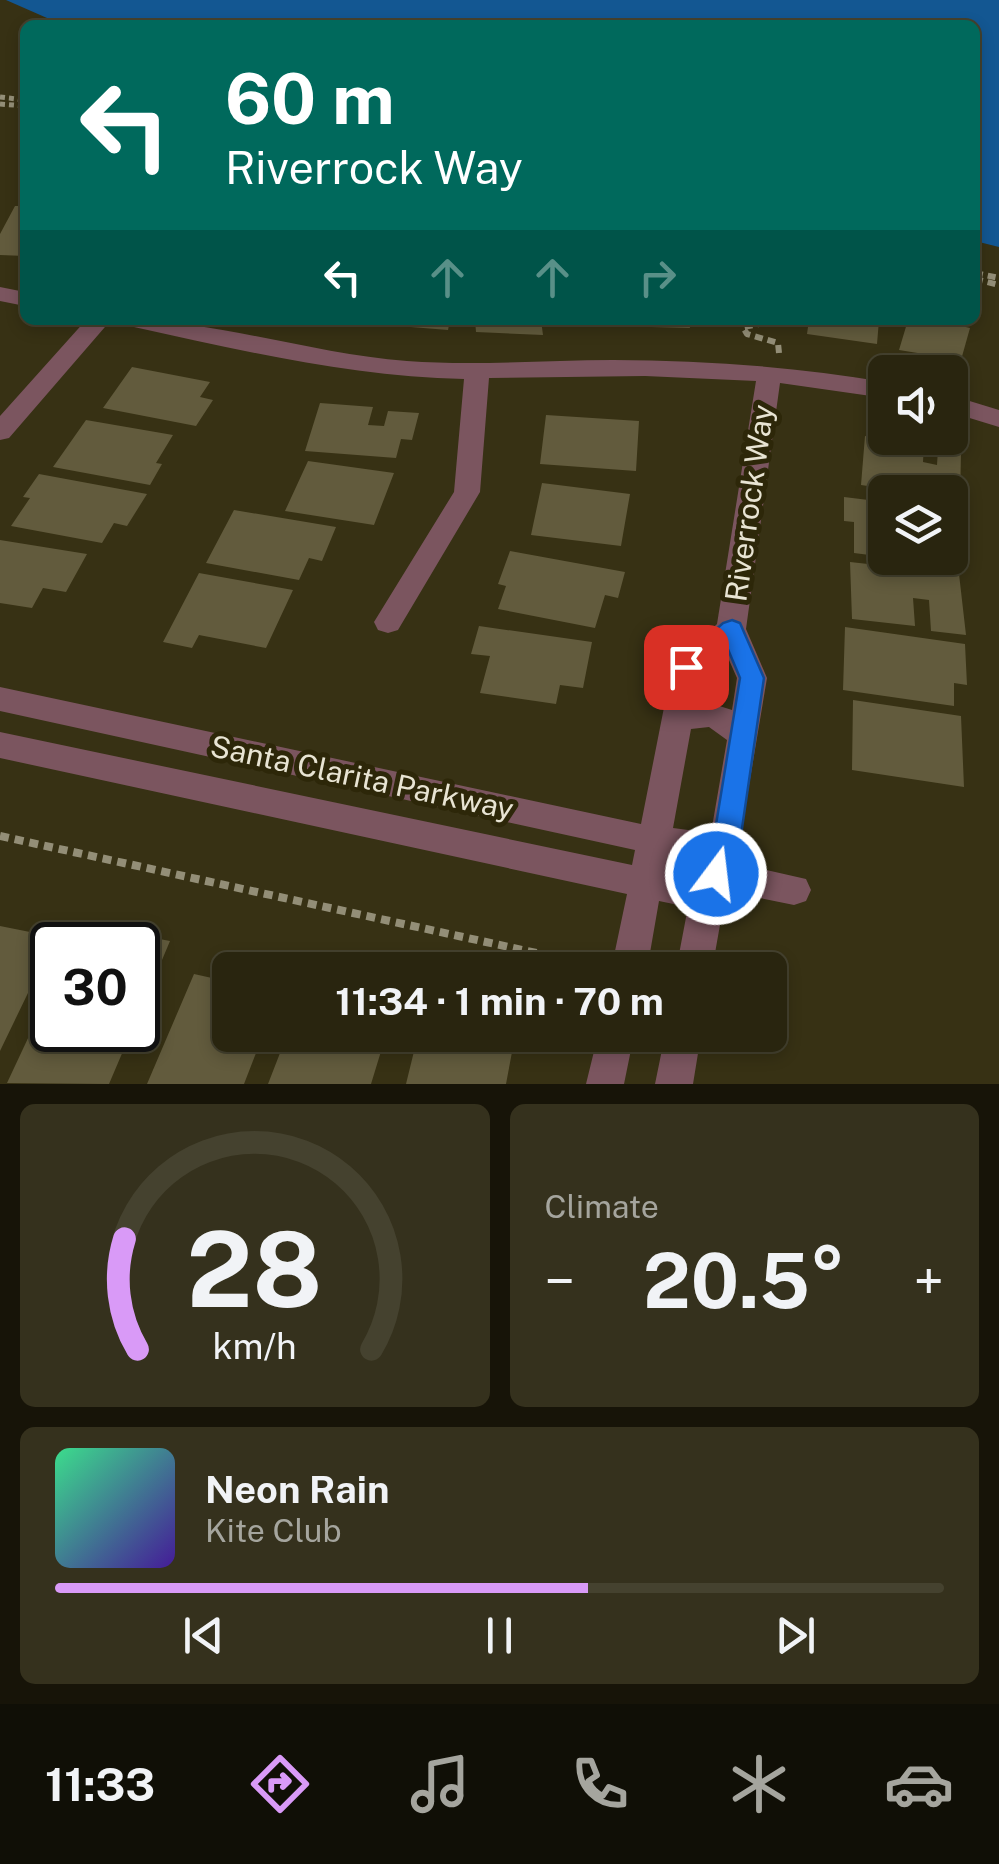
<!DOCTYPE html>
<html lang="en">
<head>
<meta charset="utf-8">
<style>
  :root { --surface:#29250f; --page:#35311d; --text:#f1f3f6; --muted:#a5a59e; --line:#45422f; --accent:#d99af7 }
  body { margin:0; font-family:"Public Sans",sans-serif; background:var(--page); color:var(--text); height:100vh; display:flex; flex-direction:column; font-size:38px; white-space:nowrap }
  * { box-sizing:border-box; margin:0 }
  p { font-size:32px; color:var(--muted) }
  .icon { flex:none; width:55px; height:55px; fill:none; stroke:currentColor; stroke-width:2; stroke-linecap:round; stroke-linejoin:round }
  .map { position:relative; height:1084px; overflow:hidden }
  .drawer { display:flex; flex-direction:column; gap:20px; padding:20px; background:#171408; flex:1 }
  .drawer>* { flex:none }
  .guide { position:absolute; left:20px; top:20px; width:960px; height:305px; border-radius:15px; box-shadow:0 5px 15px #0003,0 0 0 2px var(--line); background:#00695c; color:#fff; overflow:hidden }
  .controls { position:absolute; left:868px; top:355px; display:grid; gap:20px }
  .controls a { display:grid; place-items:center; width:100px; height:100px; border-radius:15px; background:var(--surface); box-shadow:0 5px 15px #0003,0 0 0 2px var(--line); font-size:50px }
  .speed { position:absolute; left:30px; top:922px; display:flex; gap:20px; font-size:50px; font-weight:700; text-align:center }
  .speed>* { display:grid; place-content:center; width:130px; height:130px; border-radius:50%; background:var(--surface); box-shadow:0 5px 15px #0003,0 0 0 2px var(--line); line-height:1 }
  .speed .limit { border:5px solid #111; border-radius:15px; background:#fff; color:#111 }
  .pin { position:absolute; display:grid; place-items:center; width:85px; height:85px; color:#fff; margin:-42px; border-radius:20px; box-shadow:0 5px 15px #0006 }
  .me { position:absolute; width:110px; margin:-55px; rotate:15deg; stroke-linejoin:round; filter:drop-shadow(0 0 8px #0008) }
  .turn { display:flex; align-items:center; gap:35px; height:210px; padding:0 40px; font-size:45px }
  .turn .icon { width:130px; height:130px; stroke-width:2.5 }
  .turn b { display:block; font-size:70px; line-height:85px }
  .lanes { display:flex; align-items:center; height:95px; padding:0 40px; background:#0003; justify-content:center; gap:50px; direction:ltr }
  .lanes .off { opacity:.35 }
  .big { font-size:75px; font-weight:700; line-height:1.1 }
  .drawer .tile { flex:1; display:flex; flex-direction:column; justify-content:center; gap:15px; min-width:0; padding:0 35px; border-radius:15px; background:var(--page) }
  .drawer .dial { align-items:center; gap:0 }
  .dial svg { height:260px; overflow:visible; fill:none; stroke:var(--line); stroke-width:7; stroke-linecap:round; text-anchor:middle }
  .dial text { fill:var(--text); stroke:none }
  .song { display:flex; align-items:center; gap:30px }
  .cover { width:120px; height:120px; border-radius:15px; background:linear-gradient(135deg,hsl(150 70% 55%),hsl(260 70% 35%)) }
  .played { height:10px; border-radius:5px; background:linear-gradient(90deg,var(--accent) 60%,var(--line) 60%) }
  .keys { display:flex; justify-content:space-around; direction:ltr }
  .heat { display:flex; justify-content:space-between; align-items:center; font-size:55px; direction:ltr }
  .drawer .tiles { flex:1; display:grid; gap:20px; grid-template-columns:1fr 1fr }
  .tile:last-child { grid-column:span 2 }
  .trip { position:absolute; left:212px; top:952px; width:575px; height:100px; border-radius:15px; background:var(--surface); box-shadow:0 5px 15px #0003,0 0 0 2px var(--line); font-weight:700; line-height:100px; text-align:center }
  .menu { display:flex; height:160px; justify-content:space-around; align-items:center; background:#100f06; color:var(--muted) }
  .menu .icon { width:70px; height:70px }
  .menu .selected { color:var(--accent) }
  .menu b { font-size:45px; color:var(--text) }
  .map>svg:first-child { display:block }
</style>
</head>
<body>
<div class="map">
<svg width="999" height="1084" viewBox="0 0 999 1084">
  <rect width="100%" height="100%" fill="#373114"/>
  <path fill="#135792" d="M 6,0 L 999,0 L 999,247 L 975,241 L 975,25 L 63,25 Z"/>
  <path fill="#625b3d" d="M 15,206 L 25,206 L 25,256 L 0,255 L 0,234 Z
    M 387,320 L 450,320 L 448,330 L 386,325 Z
    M 475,320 L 541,320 L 543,335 L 476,332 Z
    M 650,320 L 688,320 L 690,328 L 651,327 Z
    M 809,320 L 879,320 L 877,344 L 807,334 Z
    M 908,320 L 954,320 L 953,324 L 970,328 L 961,360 L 899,350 Z
    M 132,367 L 210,382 L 200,397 L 213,400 L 196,426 L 103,408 Z
    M 320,403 L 373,407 L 368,425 L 384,426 L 388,411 L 419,413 L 412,440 L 401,439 L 396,458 L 305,451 Z
    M 546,415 L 639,421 L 636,471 L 540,464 Z
    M 86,420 L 173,435 L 156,463 L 162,464 L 150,485 L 53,467 Z
    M 865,436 L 924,444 L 923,462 L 937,465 L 938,449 L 961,452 L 960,501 L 950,499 L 950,492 L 908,492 L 861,485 Z
    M 308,461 L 394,473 L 374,525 L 285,511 Z
    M 39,474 L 147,494 L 127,526 L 114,523 L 102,543 L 11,526 L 30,498 L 23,497 Z
    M 542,483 L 630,494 L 621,546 L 531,535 Z
    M 844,497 L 885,502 L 885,557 L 854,553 L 854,522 L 844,521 Z
    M 234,510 L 336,527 L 322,561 L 309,558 L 299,580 L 206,563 Z
    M 950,510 L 960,511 L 962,547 L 950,546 Z
    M 0,540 L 87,554 L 66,592 L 43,588 L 32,608 L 0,603 Z
    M 510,551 L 625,572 L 618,598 L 605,595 L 595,628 L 498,609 L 506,586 L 498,584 Z
    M 850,562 L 959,574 L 966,635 L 931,631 L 929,600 L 913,598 L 915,626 L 852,619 Z
    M 199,573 L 293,590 L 266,648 L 199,635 L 192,648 L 163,642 Z
    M 479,626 L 592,642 L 583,688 L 560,685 L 556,704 L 480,693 L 490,656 L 471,654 Z
    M 845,627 L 965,644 L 967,685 L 954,683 L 954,706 L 843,690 Z
    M 853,700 L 961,716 L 964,787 L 852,770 Z
    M 0,926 L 55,937 L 0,1051 Z
    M 144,936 L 170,941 L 138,1017 L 138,951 Z
    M 194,974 L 230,982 L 230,1035 L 263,1035 L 244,1084 L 147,1084 Z
    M 52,987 L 52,1030 L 132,1030 L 109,1084 L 7,1083 Z
    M 287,1035 L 386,1035 L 371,1084 L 268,1084 Z
    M 418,1035 L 458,1035 L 487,1041 L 486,1047 L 512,1052 L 506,1084 L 406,1084 Z"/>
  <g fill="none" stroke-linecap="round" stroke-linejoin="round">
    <path stroke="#938e77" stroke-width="5" stroke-dasharray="5 4" stroke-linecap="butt" d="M 0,97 L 25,100
      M 0,104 L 25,106
      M 975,273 L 983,275"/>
    <path stroke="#938e77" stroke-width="6" stroke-dasharray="8 5" stroke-linecap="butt" d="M 975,273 L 999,278
      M 975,279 L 999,285
      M 779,353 L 778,343 L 747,334 L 743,327 L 782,320"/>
    <path stroke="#938e77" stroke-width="8" stroke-dasharray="9 6" stroke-linecap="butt" d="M 0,836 L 596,966"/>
    <path fill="#7b555f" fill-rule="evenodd" d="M 0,287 L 25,292 L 25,306 L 0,301 Z
      M 86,320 L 111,320 L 9,438 L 0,440 L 0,416 Z
      M 122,320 C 218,320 312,354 407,361 C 476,366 544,360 613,360 C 704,360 795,367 885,382 L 885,398 L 780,383 L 746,629 L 767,678 L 736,863 L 806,879 L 811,890 L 806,901 L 794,905 L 726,891 L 712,970 L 676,970 L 688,907 L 659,901 L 647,970 L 611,970 L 627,894 L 0,758 L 0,732 L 632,865 L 635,850 L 0,711 L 0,687 L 641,824 L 672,667 L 717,624 L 756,381 L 645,376 L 489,378 L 480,492 L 398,630 L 388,633 L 378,630 L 374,622 L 454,492 L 464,379 C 352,377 244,351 134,327 ZM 725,651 L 737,678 L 732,710 L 710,703 L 695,703 L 701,672 ZM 709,727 L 727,740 L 711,833 L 673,828 L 691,729 ZM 668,856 L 704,861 L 697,879 L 665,872 Z
      M 950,395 L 999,410 L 999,427 L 950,412 Z
      M 598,1035 L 634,1035 L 624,1084 L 586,1084 Z
      M 665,1035 L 701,1035 L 693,1084 L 655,1084 Z"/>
  </g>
  <path fill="#1a73e8" stroke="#114b97" stroke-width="2.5" d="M 732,620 L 740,623 L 764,678 L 739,849 L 725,883 L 716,886 L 706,883 L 702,874 L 712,849 L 740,678 L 727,647 L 695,673 L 678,673 L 674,667 L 723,623 Z"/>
  <g text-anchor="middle" stroke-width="10" stroke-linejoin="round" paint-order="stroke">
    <g font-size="30" fill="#e8e4d3" stroke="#2d2709">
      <text transform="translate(750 503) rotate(-82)" y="10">Riverrock Way</text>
      <text transform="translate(362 778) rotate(12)" y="10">Santa Clarita Parkway</text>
    </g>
  </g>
</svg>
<div class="controls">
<a><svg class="icon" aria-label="sound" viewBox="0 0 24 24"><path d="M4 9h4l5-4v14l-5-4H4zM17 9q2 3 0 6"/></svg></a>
<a><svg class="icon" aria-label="layers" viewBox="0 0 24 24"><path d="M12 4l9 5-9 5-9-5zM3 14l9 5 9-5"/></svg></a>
</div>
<div class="speed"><div class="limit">30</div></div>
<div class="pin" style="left:686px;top:667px;background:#d93025"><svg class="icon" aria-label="arrive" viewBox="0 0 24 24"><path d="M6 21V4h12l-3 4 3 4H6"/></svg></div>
<svg class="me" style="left:716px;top:874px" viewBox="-20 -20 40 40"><circle r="17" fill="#1a73e8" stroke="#fff" stroke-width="3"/><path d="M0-11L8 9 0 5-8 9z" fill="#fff"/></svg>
<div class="trip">11:34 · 1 min · 70 m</div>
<div class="guide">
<div class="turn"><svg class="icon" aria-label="left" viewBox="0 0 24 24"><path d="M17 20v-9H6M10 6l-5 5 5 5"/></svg><div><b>60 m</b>Riverrock Way</div></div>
<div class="lanes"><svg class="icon" aria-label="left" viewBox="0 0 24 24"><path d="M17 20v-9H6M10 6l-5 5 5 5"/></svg><svg class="icon off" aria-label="ahead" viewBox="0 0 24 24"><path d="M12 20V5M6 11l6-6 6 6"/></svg><svg class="icon off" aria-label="ahead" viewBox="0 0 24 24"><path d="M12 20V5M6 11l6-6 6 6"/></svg><svg class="icon off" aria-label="right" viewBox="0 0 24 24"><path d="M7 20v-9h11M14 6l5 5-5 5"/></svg></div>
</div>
</div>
<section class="drawer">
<div class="tiles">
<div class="tile dial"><svg viewBox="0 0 100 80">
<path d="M14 69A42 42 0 1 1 86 69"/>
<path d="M14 69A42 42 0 0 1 10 35" stroke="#d99af7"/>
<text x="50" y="56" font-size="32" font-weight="700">28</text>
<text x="50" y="72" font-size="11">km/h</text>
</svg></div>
<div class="tile"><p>Climate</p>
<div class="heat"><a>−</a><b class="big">20.5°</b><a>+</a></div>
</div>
<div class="tile">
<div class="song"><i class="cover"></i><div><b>Neon Rain</b><p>Kite Club</p></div></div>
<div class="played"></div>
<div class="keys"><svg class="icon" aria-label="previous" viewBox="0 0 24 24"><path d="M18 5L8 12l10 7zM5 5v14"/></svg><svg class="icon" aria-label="pause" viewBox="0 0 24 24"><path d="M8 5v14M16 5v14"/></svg><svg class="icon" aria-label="next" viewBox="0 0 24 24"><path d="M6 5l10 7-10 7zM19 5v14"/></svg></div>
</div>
</div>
</section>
<nav class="menu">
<b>11:33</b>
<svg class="icon selected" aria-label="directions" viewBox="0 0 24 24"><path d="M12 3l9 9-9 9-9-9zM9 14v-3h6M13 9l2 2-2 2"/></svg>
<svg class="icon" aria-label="music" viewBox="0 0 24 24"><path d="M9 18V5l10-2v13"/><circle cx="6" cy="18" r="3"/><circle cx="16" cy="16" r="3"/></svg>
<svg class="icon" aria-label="phone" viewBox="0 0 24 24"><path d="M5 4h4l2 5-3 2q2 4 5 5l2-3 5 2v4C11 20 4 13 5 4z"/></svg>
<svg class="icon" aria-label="climate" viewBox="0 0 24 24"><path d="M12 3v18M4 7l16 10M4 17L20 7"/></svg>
<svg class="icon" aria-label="car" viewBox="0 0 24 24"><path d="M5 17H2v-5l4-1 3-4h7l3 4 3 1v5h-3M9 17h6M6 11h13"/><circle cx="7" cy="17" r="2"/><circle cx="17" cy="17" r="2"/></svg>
</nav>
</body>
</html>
